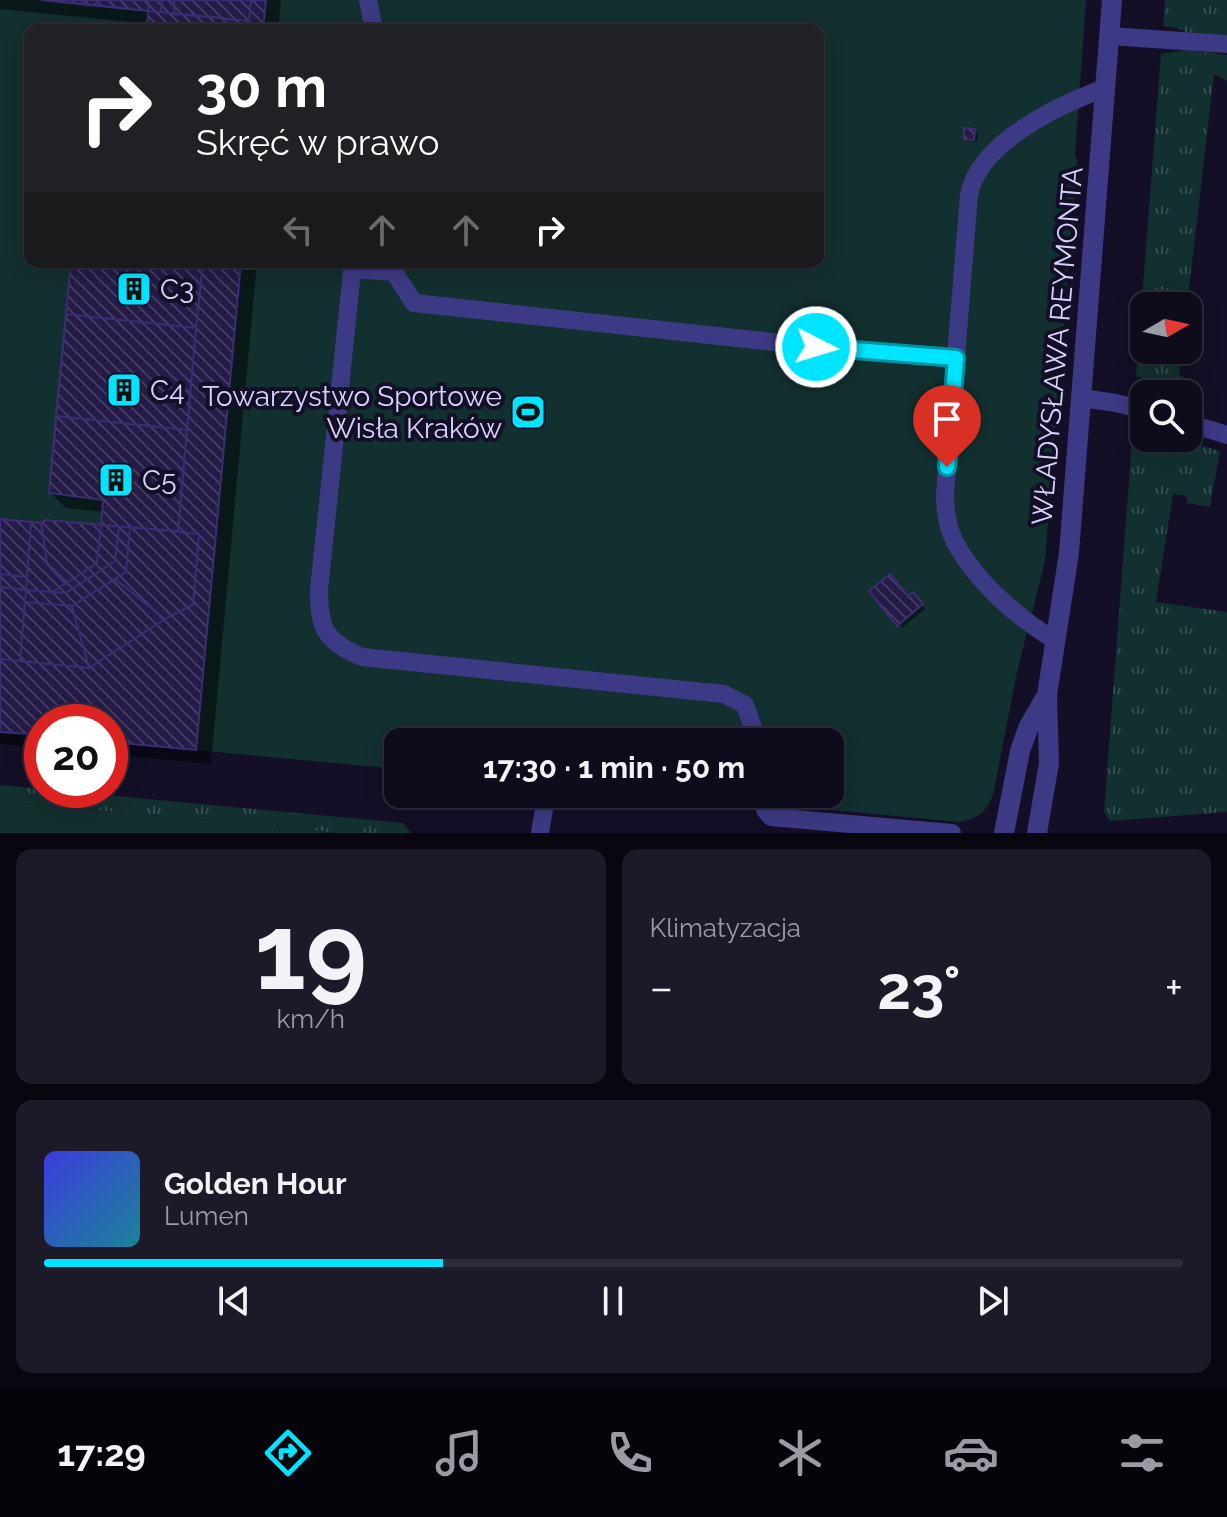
<!DOCTYPE html>
<html lang="pl">
<head>
<meta charset="utf-8">
<style>
  :root { --surface:#0e0b1c; --page:#1c1929; --text:#f1f3f6; --muted:#9b9ba3; --line:#2e2b3b; --accent:#00e5ff }
  body { margin:0; font-family:Raleway,sans-serif; background:var(--page); color:var(--text); height:100vh; display:flex; flex-direction:column; font-size:30px; white-space:nowrap }
  * { box-sizing:border-box; margin:0 }
  p { font-size:26px; color:var(--muted) }
  .icon { flex:none; width:44px; height:44px; fill:none; stroke:currentColor; stroke-width:2; stroke-linecap:round; stroke-linejoin:round }
  .map { position:relative; height:833px; overflow:hidden }
  .sheet { display:flex; flex-direction:column; gap:16px; padding:16px; background:#08060f; flex:1 }
  .sheet>* { flex:none }
  .top-card { position:absolute; left:24px; top:24px; width:800px; height:244px; border-radius:16px; box-shadow:0 4px 20px #0003,0 0 0 2px var(--line); background:#202124; color:#fff; overflow:hidden }
  .needle { width:52px; rotate:81deg }
  .tools { position:absolute; left:1130px; top:292px; display:grid; gap:16px }
  .tools a { display:grid; place-items:center; width:72px; height:72px; border-radius:16px; background:var(--surface); box-shadow:0 4px 20px #0003,0 0 0 2px var(--line); font-size:40px }
  .speed { position:absolute; left:24px; top:704px; display:flex; gap:16px; font-size:40px; font-weight:700; text-align:center }
  .speed>* { display:grid; place-content:center; width:104px; height:104px; border-radius:50%; background:var(--surface); box-shadow:0 4px 20px #0003,0 0 0 2px var(--line); line-height:1 }
  .speed .limit { border:12px solid #d22; background:#fff; color:#111 }
  .pin { position:absolute; display:grid; place-items:center; width:68px; height:68px; color:#fff; margin:-82px -34px; border-radius:50% 50% 50% 0; rotate:-45deg; box-shadow:0 0 8px #0007 }
  .pin .icon { rotate:45deg }
  .me { position:absolute; width:88px; margin:-44px; rotate:95deg; stroke-linejoin:round; filter:drop-shadow(0 0 6px #0008) }
  .turn { display:flex; align-items:center; gap:28px; height:168px; padding:0 40px; font-size:36px }
  .turn .icon { width:104px; height:104px; stroke-width:2.5 }
  .turn b { display:block; font-size:56px; line-height:68px }
  .lanes { display:flex; align-items:center; height:76px; padding:0 40px; background:#0003; justify-content:center; gap:40px; direction:ltr }
  .lanes .off { opacity:.35 }
  .big { font-size:60px; font-weight:700; line-height:1.1 }
  .sheet .tile { flex:1; display:flex; flex-direction:column; justify-content:center; gap:12px; min-width:0; padding:0 28px; border-radius:16px; background:var(--page) }
  .sheet .dial { align-items:center; gap:0 }
  .dial b { font-size:104px; line-height:1 }
  .song { display:flex; align-items:center; gap:24px }
  .cover { width:96px; height:96px; border-radius:12px; background:linear-gradient(135deg,hsl(240 70% 55%),hsl(190 70% 35%)) }
  .played { height:8px; border-radius:4px; background:linear-gradient(90deg,var(--accent) 35%,var(--line) 35%) }
  .keys { display:flex; justify-content:space-around; direction:ltr }
  .heat { display:flex; justify-content:space-between; align-items:center; font-size:44px; direction:ltr }
  .sheet .tiles { flex:1; display:grid; gap:16px; grid-template-columns:1fr 1fr }
  .tile:last-child { grid-column:span 2 }
  .trip { position:absolute; left:384px; top:728px; width:460px; height:80px; border-radius:16px; background:var(--surface); box-shadow:0 4px 20px #0003,0 0 0 2px var(--line); font-weight:700; line-height:80px; text-align:center }
  .tab-bar { display:flex; height:128px; justify-content:space-around; align-items:center; background:#06040b; color:var(--muted) }
  .tab-bar .icon { width:56px; height:56px }
  .tab-bar .current { color:var(--accent) }
  .tab-bar b { font-size:36px; color:var(--text) }
  .map>svg:first-child { display:block }
</style>
</head>
<body>
<div class="map">
<svg width="1227" height="833" viewBox="0 0 1227 833">
  <defs>
    <pattern id="grass-tufts" width="24" height="20" patternUnits="userSpaceOnUse" patternTransform="scale(2)"><rect width="24" height="20" fill="#12302f"/><path d="M3 7l-1-3M5 7V3M7 7l1-3M15 17l-1-3M17 17v-4M19 17l1-3" fill="none" stroke="#344d4e"/></pattern>
    <pattern id="building-back-hatch" width="6" height="6" patternUnits="userSpaceOnUse" patternTransform="scale(2)"><rect width="6" height="6" fill="#241b47"/><path d="M-1 5l2 2M0 0l6 6M5-1l2 2" fill="none" stroke="#433b63"/></pattern>
  </defs>
  <rect width="100%" height="100%" fill="#130f26"/>
  <path fill="url(#grass-tufts)" d="M 1165,0 L 1227,0 L 1227,35 L 1185,32 L 1181,29 L 1163,26 Z
    M 1187,50 L 1227,55 L 1227,81 L 1214,74 L 1187,306 L 1144,306 L 1144,350 L 1182,350 L 1179,374 L 1198,389 L 1195,394 L 1136,376 L 1161,54 Z
    M 1141,428 L 1144,429 L 1144,438 L 1175,438 L 1220,451 L 1210,507 L 1187,503 L 1187,496 L 1173,494 L 1156,602 L 1227,612 L 1227,812 L 1110,821 L 1104,812 L 1132,441 L 1140,441 Z
    M 0,785 L 403,823 L 411,833 L 338,833 L 0,801 Z"/>
  <path fill="#12302f" fill-rule="evenodd" d="M 0,0 L 1086,0 L 1075,154 L 1077,161 L 1045,561 L 1017,672 L 994,790 C 990,809 978,820 958,822 L 667,794 L 830,794 L 830,742 L 398,742 L 398,769 L 110,742 L 110,722 L 42,722 L 42,735 L 0,732 ZM 30,30 L 818,30 L 818,262 L 30,262 Z
    M 0,801 L 338,833 L 0,833 Z"/>
  <path fill="#0007" d="M 0,0 L 281,0 L 278,30 L 149,30 L 149,24 L 0,9 Z
    M 974,131 L 978,134 L 977,142 L 969,141 L 966,138 Z
    M 73,262 L 257,262 L 211,764 L 110,754 L 110,722 L 42,722 L 42,748 L 0,744 L 0,521 L 103,527 L 104,512 L 66,508 L 51,493 Z
    M 917,598 L 925,609 L 902,628 L 899,624 L 908,599 Z"/>
  <path fill="url(#building-back-hatch)" stroke="#3b2d73" stroke-width="2" d="M 41,0 L 266,0 L 263,30 L 147,30 L 148,11 Z
    M 41,0 L 83,0 L 83,4 Z
    M 98,0 L 149,0 L 148,11 L 94,5 Z
    M 149,0 L 162,0 L 161,12 L 148,11 Z
    M 162,0 L 174,0 L 174,14 L 161,12 Z
    M 174,0 L 251,0 L 249,21 L 174,14 Z
    M 148,11 L 224,18 L 223,30 L 147,30 Z
    M 964,128 L 975,129 L 974,140 L 964,139 Z
    M 71,262 L 241,262 L 196,750 L 110,742 L 110,722 L 42,722 L 42,735 L 0,732 L 0,519 L 41,523 L 45,520 L 101,525 L 103,500 L 49,493 Z
    M 71,262 L 203,262 L 196,328 L 66,314 Z
    M 66,314 L 196,328 L 187,430 L 56,416 Z
    M 56,416 L 187,430 L 178,531 L 101,525 L 103,500 L 49,493 Z
    M 0,519 L 31,522 L 27,577 L 0,574 Z
    M 45,520 L 101,525 L 97,563 L 65,584 L 47,564 L 41,523 Z
    M 31,522 L 41,523 L 47,564 L 65,584 L 52,592 L 26,590 Z
    M 119,527 L 130,527 L 126,572 L 72,606 L 25,602 L 26,590 L 66,593 L 115,561 Z
    M 130,527 L 199,534 L 193,605 L 165,619 L 115,579 L 126,572 Z
    M 0,574 L 27,577 L 26,590 L 0,587 Z
    M 890,574 L 908,596 L 913,592 L 923,604 L 897,626 L 869,591 Z
    M 115,579 L 165,619 L 89,668 L 72,606 Z
    M 0,587 L 26,590 L 20,661 L 0,659 Z
    M 25,602 L 72,606 L 89,668 L 20,661 Z"/>
  <g fill="none" stroke-linecap="round" stroke-linejoin="round">
    <path stroke="#3d3a85" stroke-width="18" d="M 368,0 L 374,30
      M 1109,36 L 1227,44
      M 353,262 L 319,590 C 319,629 325,641 362,657 L 724,694 L 745,705 L 758,742
      M 352,269 L 394,272 L 414,303 L 838,349 L 956,358
      M 1081,398 L 1116,403 L 1144,410
      M 1188,423 L 1227,435
      M 1056,641 C 1019,619 975,581 955,542 C 947,527 945,510 945,494 L 969,195 C 979,142 1059,105 1105,88
      M 763,794 L 765,810 L 771,817 L 952,833
      M 540,833 L 544,809"/>
    <path stroke="#3d3a85" stroke-width="20" d="M 1004,833 L 1020,751 L 1029,726 L 1047,695
      M 1037,833 L 1049,763 L 1047,695 L 1069,553 L 1112,0"/>
  </g>
  <g fill="none" stroke-linecap="round" stroke-linejoin="round">
    <defs>
      <path id="route" d="M 816,347 L 956,358 L 947,467"/>
    </defs>
    <use href="#route" stroke="#0095a6" stroke-width="20"/>
    <use href="#route" stroke="#00e5ff" stroke-width="14"/>
  </g>
  <defs>
    <symbol id="building-square" viewBox="-11 -11 22 22"><rect x="-9" y="-9" width="18" height="18" rx="4" fill="#00e5ff" stroke="#130f26"/><path d="M-4-6H4V6H1V3H-1V6H-4ZM-2.5-4.3h1.7v1.8h-1.7ZM.8-4.3h1.7v1.8H.8ZM-2.5-1h1.7V.8h-1.7ZM.8-1h1.7V.8H.8Z" fill="#111"/></symbol>
    <symbol id="stadium-square" viewBox="-11 -11 22 22"><rect x="-9" y="-9" width="18" height="18" rx="4" fill="#00e5ff" stroke="#130f26"/><path d="M0-5a6.5 5 0 1 0 0 10a6.5 5 0 1 0 0-10ZM-3.5-1.8h7v3.6h-7Z" fill="#111"/></symbol>
  </defs>
  <g fill-rule="evenodd">
    <use href="#building-square" x="114" y="269" width="40" height="40"/>
    <use href="#building-square" x="104" y="370" width="40" height="40"/>
    <use href="#stadium-square" x="508" y="392" width="40" height="40"/>
    <use href="#building-square" x="96" y="460" width="40" height="40"/>
  </g>
  <g text-anchor="middle" stroke-width="8" stroke-linejoin="round" paint-order="stroke">
    <g font-size="28" fill="#d9d4ff" stroke="#130f26" text-anchor="start">
      <text x="160" y="299">C3</text>
      <text x="150" y="400">C4</text>
      <text x="502" y="406" text-anchor="end">Towarzystwo Sportowe<tspan x="502" dy="32">Wisła Kraków</tspan></text>
      <text x="142" y="490">C5</text>
    </g>
    <g font-size="28" fill="#d9d4ff" stroke="#130f26">
      <text transform="translate(1057 346) rotate(-85)" y="10">WŁADYSŁAWA REYMONTA</text>
    </g>
  </g>
</svg>
<div class="tools">
<a><svg class="needle" viewBox="-14 -14 28 28"><path d="M0-13l5 13h-10z" fill="#e53935"/><path d="M0 13l5-13h-10z" fill="#9b9ba3"/></svg></a>
<a><svg class="icon" aria-label="search" viewBox="0 0 24 24"><circle cx="10" cy="10" r="6"/><path d="M15 15l6 6"/></svg></a>
</div>
<div class="speed"><div class="limit">20</div></div>
<div class="pin" style="left:947px;top:467px;background:#d93025"><svg class="icon" aria-label="arrive" viewBox="0 0 24 24"><path d="M6 21V4h12l-3 4 3 4H6"/></svg></div>
<svg class="me" style="left:816px;top:347px" viewBox="-20 -20 40 40"><circle r="17" fill="#00e5ff" stroke="#fff" stroke-width="3"/><path d="M0-11L8 9 0 5-8 9z" fill="#fff"/></svg>
<div class="trip">17:30 · 1 min · 50 m</div>
<div class="top-card">
<div class="turn"><svg class="icon" aria-label="right" viewBox="0 0 24 24"><path d="M7 20v-9h11M14 6l5 5-5 5"/></svg><div><b>30 m</b>Skręć w prawo</div></div>
<div class="lanes"><svg class="icon off" aria-label="left" viewBox="0 0 24 24"><path d="M17 20v-9H6M10 6l-5 5 5 5"/></svg><svg class="icon off" aria-label="ahead" viewBox="0 0 24 24"><path d="M12 20V5M6 11l6-6 6 6"/></svg><svg class="icon off" aria-label="ahead" viewBox="0 0 24 24"><path d="M12 20V5M6 11l6-6 6 6"/></svg><svg class="icon" aria-label="right" viewBox="0 0 24 24"><path d="M7 20v-9h11M14 6l5 5-5 5"/></svg></div>
</div>
</div>
<section class="sheet">
<div class="tiles">
<div class="tile dial"><b>19</b><p>km/h</p></div>
<div class="tile"><p>Klimatyzacja</p>
<div class="heat"><a>−</a><b class="big">23°</b><a>+</a></div>
</div>
<div class="tile">
<div class="song"><i class="cover"></i><div><b>Golden Hour</b><p>Lumen</p></div></div>
<div class="played"></div>
<div class="keys"><svg class="icon" aria-label="previous" viewBox="0 0 24 24"><path d="M18 5L8 12l10 7zM5 5v14"/></svg><svg class="icon" aria-label="pause" viewBox="0 0 24 24"><path d="M8 5v14M16 5v14"/></svg><svg class="icon" aria-label="next" viewBox="0 0 24 24"><path d="M6 5l10 7-10 7zM19 5v14"/></svg></div>
</div>
</div>
</section>
<nav class="tab-bar">
<b>17:29</b>
<svg class="icon current" aria-label="directions" viewBox="0 0 24 24"><path d="M12 3l9 9-9 9-9-9zM9 14v-3h6M13 9l2 2-2 2"/></svg>
<svg class="icon" aria-label="music" viewBox="0 0 24 24"><path d="M9 18V5l10-2v13"/><circle cx="6" cy="18" r="3"/><circle cx="16" cy="16" r="3"/></svg>
<svg class="icon" aria-label="phone" viewBox="0 0 24 24"><path d="M5 4h4l2 5-3 2q2 4 5 5l2-3 5 2v4C11 20 4 13 5 4z"/></svg>
<svg class="icon" aria-label="climate" viewBox="0 0 24 24"><path d="M12 3v18M4 7l16 10M4 17L20 7"/></svg>
<svg class="icon" aria-label="car" viewBox="0 0 24 24"><path d="M5 17H2v-5l4-1 3-4h7l3 4 3 1v5h-3M9 17h6M6 11h13"/><circle cx="7" cy="17" r="2"/><circle cx="17" cy="17" r="2"/></svg>
<svg class="icon" aria-label="filters" viewBox="0 0 24 24"><path d="M4 7h16M4 17h16"/><circle cx="9" cy="7" r="2"/><circle cx="15" cy="17" r="2"/></svg>
</nav>
</body>
</html>
